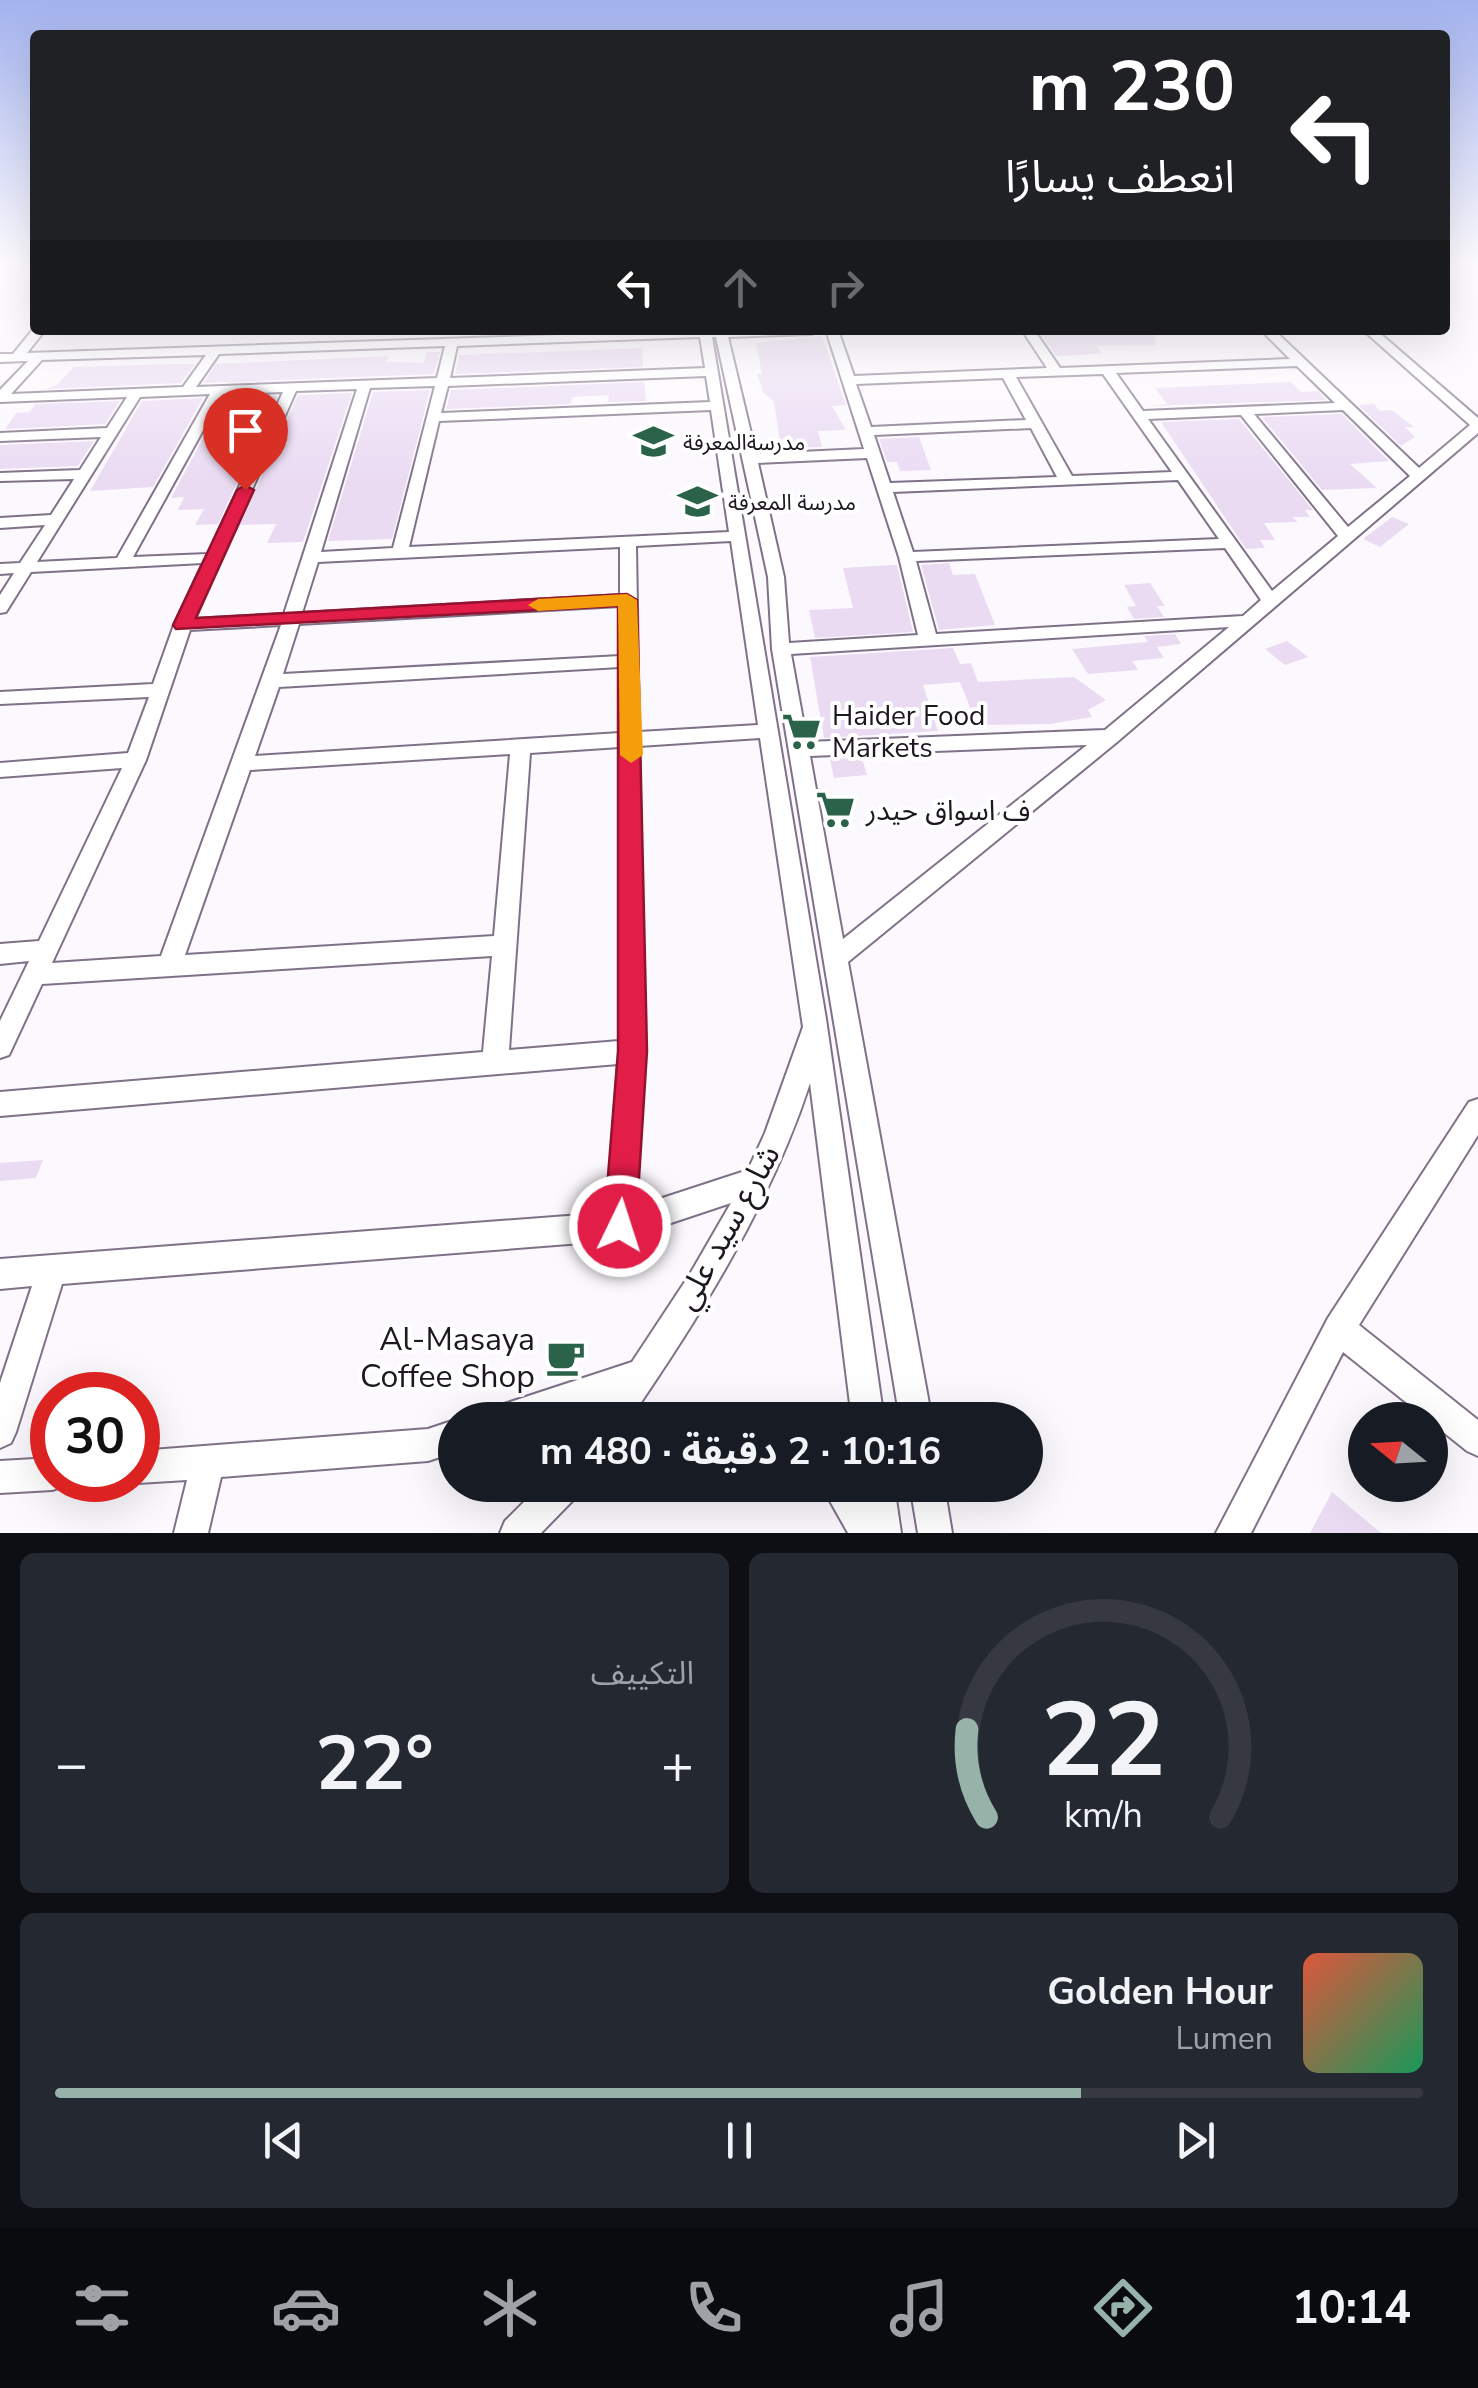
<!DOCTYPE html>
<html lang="ar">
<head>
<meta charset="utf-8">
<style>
  :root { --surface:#171b24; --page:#242831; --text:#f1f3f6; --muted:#9ea1a6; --line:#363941; --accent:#97b2a9 }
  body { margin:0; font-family:"Nunito Sans","Noto Sans Arabic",sans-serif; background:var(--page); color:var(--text); direction:rtl; height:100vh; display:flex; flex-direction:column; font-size:38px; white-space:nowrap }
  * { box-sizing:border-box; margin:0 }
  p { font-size:32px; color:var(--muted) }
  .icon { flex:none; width:55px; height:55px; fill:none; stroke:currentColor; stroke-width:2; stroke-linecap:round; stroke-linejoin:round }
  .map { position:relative; height:1533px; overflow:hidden; direction:ltr }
  .details { display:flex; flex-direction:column; gap:20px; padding:20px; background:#0d0f14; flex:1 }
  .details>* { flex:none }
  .top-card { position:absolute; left:30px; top:30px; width:1420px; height:305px; border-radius:10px; box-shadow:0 10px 40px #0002; direction:rtl; background:#202124; color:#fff; overflow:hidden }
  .needle { width:65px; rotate:288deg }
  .buttons { position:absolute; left:1348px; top:1402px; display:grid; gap:20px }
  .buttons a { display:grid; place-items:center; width:100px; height:100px; border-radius:50%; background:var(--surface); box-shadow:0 10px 40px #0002; font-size:50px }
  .speed { position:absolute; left:30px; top:1372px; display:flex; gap:20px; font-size:50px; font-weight:700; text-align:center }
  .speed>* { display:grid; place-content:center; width:130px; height:130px; border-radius:50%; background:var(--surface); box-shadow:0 10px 40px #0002; line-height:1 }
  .speed .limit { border:15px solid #d22; background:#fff; color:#111 }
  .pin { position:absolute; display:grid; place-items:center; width:85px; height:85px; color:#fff; margin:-102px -42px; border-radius:50% 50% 50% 0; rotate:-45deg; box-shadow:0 0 10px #0007 }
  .pin .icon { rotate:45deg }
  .me { position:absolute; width:110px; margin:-55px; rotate:4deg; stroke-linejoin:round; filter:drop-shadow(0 0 8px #0008) }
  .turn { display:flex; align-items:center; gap:35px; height:210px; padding:0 50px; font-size:45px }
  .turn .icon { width:130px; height:130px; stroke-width:2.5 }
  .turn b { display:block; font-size:70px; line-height:85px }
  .lanes { display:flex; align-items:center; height:95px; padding:0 50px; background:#0003; justify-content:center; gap:50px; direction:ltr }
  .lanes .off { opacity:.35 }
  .big { font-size:75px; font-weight:700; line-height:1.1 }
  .details .card { flex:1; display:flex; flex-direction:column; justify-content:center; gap:15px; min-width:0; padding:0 35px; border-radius:15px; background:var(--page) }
  .details .dial { align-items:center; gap:0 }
  .dial svg { height:260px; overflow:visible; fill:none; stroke:var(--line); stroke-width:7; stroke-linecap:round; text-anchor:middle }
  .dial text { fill:var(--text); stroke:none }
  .song { display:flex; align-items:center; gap:30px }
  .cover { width:120px; height:120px; border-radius:15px; background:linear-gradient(135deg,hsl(10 70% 55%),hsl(150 70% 35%)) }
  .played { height:10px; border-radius:5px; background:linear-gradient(90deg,var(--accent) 75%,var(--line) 75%) }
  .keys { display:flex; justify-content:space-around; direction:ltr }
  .heat { display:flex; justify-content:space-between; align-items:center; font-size:55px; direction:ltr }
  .details .tiles { flex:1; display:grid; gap:20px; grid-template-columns:1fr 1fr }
  .card:last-child { grid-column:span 2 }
  .trip { position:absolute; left:438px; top:1402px; width:605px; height:100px; border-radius:50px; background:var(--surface); box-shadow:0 10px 40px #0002; font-weight:700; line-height:100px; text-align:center; direction:rtl }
  .menu { display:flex; height:160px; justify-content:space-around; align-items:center; background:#090b0e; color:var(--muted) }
  .menu .icon { width:70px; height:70px }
  .menu .on { color:var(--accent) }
  .menu b { font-size:45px; color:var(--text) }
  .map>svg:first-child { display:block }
</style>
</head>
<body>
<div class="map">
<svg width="1478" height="1533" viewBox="0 0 1478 1533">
  <rect width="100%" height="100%" fill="#fcf9fe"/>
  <path fill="#eadbf3" d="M 1155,330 L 1155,345 L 1097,346 L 1102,354 L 1056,356 L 1040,332 Z
    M 822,336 L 846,405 L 832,406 L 846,430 L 818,431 L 822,447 L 781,448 L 774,402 L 763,392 L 757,374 L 762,374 L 756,343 Z
    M 642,348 L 643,367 L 455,374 L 459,355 Z
    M 427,352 L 440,352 L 434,374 L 203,383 L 216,364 L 389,356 L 386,362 L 424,363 Z
    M 174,364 L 195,364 L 181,383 L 46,389 L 57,385 L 74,367 Z
    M 644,382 L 646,401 L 608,402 L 609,395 L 572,397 L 571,404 L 446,409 L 451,390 Z
    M 1291,382 L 1301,392 L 1318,391 L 1326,400 L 1148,406 L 1167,404 L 1155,388 Z
    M 430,390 L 392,539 L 328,541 L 373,392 Z
    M 352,393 L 303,542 L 267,543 L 276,524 L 240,525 L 298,395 Z
    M 277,396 L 218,524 L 195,525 L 204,509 L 178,510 L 184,497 L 171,498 L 225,398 Z
    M 203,398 L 153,487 L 90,491 L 142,401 Z
    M 120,401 L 105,424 L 5,429 L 16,413 L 30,412 L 35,404 Z
    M 1374,404 L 1380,411 L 1392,410 L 1414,427 L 1405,427 L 1415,437 L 1401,446 L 1358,405 Z
    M 1342,414 L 1389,461 L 1350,464 L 1377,488 L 1322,490 L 1262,417 Z
    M 1239,419 L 1313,510 L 1305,510 L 1310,517 L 1292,517 L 1298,522 L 1264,523 L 1275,540 L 1260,540 L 1265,548 L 1246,549 L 1161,422 Z
    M 919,437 L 931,470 L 900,471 L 897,462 L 887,462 L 879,439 Z
    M 94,441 L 78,466 L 0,469 L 0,445 Z
    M 1392,517 L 1409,524 L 1380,547 L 1363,539 Z
    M 949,563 L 953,575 L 975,574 L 995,625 L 939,630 L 921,565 Z
    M 893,565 L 897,565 L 913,632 L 815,638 L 809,610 L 853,608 L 843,568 Z
    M 1150,583 L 1165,606 L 1157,606 L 1164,617 L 1134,619 L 1127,607 L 1136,606 L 1124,585 Z
    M 1175,634 L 1181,644 L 1157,647 L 1164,658 L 1132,661 L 1138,670 L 1088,674 L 1072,649 L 1148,642 L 1144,636 Z
    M 1287,641 L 1308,657 L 1285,665 L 1265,649 Z
    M 953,648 L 960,664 L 971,663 L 978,682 L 1074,677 L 1106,700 L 1088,710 L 1092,717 L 1050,724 L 977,725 L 960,682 L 923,685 L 938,731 L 824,738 L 810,657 Z
    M 862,758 L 867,775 L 834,778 L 830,759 Z
    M 43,1160 L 36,1178 L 0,1181 L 0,1163 Z
    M 1332,1492 L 1381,1533 L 1310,1533 Z"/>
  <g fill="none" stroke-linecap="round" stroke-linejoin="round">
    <defs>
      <path id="minor" d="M 35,327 L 35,330 L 45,330 L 27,353 L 707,330 L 818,330 L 812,334 L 728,337 L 756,454 L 864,449 L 826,330 L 838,330 L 854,376 L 1047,368 L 1022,330 L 1034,330 L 1060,368 L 1290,359 L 1261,330 L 1274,330 L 1419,468 L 1470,425 L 1363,330 L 1376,330 L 1478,418 L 1478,433 L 1117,742 L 848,962 L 932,1420 L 900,1420 L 772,649 L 768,577 L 716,337 L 712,337 L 826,1019 L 884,1420 L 852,1420 L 810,1083 C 770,1205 701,1315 629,1420 L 594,1420 L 603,1403 L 551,1420 L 488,1420 L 493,1409 L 504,1404 L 632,1362 L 690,1274 L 731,1203 L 620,1240 L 62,1284 L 16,1432 L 11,1443 L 0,1448 L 0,1383 L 32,1286 L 0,1289 L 0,1259 L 607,1213 L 618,1064 L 0,1116 L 0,1092 L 483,1052 L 492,956 L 42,984 L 9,1055 L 0,1058 L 0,1021 L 29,961 L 0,964 L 0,944 L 39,941 L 122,768 L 0,777 L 0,763 L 128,753 L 149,697 L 0,704 L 0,692 L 153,684 L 174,625 L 203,563 L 31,572 L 6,612 L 0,613 L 0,595 L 14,573 L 0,574 L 0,564 L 20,563 L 45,525 L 0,528 L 0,518 L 51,515 L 74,479 L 0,481 L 0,473 L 80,470 L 101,437 L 0,441 L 0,433 L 107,428 L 127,397 L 0,402 L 0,390 L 28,361 L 0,362 L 0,354 L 13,354 ZM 700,337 L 705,368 L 450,378 L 457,346 ZM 445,346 L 437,378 L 196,387 L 219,354 ZM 206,355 L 183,387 L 11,394 L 42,360 ZM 1297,366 L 1335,403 L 1143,411 L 1116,373 ZM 1103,374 L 1172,472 L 1072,476 L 1016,377 ZM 706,376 L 710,402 L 441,413 L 448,386 ZM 1003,378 L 1026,420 L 871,427 L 856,384 ZM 435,386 L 393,548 L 321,552 L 370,388 ZM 357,389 L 284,614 L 194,619 L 296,391 ZM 283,392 L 208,554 L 133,557 L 223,394 ZM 210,394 L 117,558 L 37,562 L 140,397 ZM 711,410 L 729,532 L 409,547 L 439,421 ZM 1343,410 L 1410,476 L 1348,527 L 1254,414 ZM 1241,415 L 1338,536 L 1272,591 L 1148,419 ZM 1031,428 L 1057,477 L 890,483 L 874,435 ZM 867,458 L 899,557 L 918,635 L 789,643 L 784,577 L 758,463 ZM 1178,480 L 1219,539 L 913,552 L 893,492 ZM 731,541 L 758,725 L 639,732 L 636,546 ZM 620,547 L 620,595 L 302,613 L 318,562 ZM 1225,548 L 1261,600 L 1243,616 L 936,634 L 916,561 ZM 620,606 L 620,656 L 283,674 L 299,624 ZM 281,625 L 161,956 L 52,963 L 146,760 L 190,630 ZM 1229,627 L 1105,730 L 807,742 L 791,654 ZM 620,667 L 620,733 L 255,756 L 279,687 ZM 760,738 L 803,1027 L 765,1133 L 748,1170 L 635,1207 L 645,1051 L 639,746 ZM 1087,745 L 843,939 L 810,756 ZM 620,747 L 619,1041 L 509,1050 L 530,753 ZM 510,754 L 494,936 L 185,955 L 250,770 Z
        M 1478,1099 L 1478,1135 L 1359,1325 L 1478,1420 L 1478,1456 L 1467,1451 L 1343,1352 L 1251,1533 L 1216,1533 L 1328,1318 L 1469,1102 Z
        M 455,1420 L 455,1452 L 428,1461 L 221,1477 L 208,1533 L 174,1533 L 187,1480 L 138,1483 L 130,1480 L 138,1480 L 138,1451 L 428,1429 Z
        M 52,1458 L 52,1480 L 66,1480 L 64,1486 L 52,1490 L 0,1493 L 0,1461 Z
        M 541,1485 L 581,1485 L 576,1497 L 541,1533 L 500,1533 L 505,1521 Z
        M 821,1485 L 857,1485 L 861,1492 L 860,1485 L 894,1485 L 901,1533 L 848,1533 Z
        M 910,1485 L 944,1485 L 952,1533 L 918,1533 Z"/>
    </defs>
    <use href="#minor" stroke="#7f7187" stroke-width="4"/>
    <use href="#minor" fill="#fff" fill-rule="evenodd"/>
  </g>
  <linearGradient id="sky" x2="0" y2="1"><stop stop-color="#a3b2ee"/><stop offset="0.55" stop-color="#fefcff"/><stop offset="1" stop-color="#fefcff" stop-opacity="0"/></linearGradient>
  <rect width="1478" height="480" fill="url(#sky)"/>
  <path fill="#e11d48" stroke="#92132f" stroke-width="2.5" d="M 245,485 L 254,490 L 196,618 L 627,594 L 637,600 L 647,1051 L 636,1226 L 631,1238 L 620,1243 L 609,1238 L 604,1226 L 618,1051 L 618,606 L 176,629 L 173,625 L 237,490 Z"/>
  <path fill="#f59e0b" d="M 627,594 L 637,600 L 643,755 L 631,763 L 620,755 L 618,606 L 538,611 L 528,605 L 538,599 Z"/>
  <defs>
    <symbol id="school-bare" viewBox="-9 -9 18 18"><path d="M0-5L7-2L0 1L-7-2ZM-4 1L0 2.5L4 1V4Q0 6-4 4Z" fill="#2a624a" stroke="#fff" stroke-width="2.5" paint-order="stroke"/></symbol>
    <symbol id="supermarket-bare" viewBox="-9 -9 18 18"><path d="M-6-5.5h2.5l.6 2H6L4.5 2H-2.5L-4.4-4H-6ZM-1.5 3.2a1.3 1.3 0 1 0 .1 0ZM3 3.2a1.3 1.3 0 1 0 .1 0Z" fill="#2a624a" stroke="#fff" stroke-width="2.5" paint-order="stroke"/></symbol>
    <symbol id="cafe-bare" viewBox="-9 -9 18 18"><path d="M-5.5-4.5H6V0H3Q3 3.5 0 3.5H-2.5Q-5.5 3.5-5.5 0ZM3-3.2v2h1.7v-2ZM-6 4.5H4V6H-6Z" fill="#2a624a" stroke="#fff" stroke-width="2.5" paint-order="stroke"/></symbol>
  </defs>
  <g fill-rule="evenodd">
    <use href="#school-bare" x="626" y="414" width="55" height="55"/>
    <use href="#school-bare" x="670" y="474" width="55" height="55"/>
    <use href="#supermarket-bare" x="774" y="704" width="55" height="55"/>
    <use href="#supermarket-bare" x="808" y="782" width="55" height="55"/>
    <use href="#cafe-bare" x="538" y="1330" width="55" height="55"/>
  </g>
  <g text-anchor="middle" stroke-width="8" stroke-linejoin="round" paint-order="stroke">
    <g font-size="22" fill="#1d1720" stroke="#fff" text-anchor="start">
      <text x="683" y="450">مدرسةالمعرفة</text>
      <text x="728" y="510">مدرسة المعرفة</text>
    </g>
    <g font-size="28" fill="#1d1720" stroke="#fff" text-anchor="start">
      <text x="832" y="725">Haider Food<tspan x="832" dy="32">Markets</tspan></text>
      <text x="866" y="820">ف اسواق حيدر</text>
    </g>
    <g font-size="32" fill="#1d1720" stroke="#fff">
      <text transform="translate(727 1227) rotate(-61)" y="11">شارع سيد علي</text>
    </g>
    <g font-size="32" fill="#1d1720" stroke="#fff" text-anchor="end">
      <text x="535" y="1350">Al-Masaya<tspan x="535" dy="37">Coffee Shop</tspan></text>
    </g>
  </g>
</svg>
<div class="buttons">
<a><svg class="needle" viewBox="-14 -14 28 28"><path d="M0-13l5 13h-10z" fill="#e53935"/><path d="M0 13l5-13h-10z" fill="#9ea1a6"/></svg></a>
</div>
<div class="speed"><div class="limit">30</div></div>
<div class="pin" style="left:245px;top:490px;background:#d93025"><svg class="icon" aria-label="arrive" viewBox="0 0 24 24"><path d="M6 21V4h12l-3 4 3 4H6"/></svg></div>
<svg class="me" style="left:620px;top:1226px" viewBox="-20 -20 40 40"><circle r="17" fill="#e11d48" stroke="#fff" stroke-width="3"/><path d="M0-11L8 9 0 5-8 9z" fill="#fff"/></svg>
<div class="trip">10:16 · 2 دقيقة · 480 m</div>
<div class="top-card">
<div class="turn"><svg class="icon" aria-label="left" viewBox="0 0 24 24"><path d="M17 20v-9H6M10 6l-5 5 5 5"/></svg><div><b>230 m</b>انعطف يسارًا</div></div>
<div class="lanes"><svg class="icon" aria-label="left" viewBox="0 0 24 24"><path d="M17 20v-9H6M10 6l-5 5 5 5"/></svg><svg class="icon off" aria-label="ahead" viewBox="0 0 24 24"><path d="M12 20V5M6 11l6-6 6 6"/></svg><svg class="icon off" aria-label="right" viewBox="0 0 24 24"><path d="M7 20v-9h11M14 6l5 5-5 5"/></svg></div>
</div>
</div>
<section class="details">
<div class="tiles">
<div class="card dial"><svg viewBox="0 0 100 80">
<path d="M14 69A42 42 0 1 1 86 69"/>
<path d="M14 69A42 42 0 0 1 8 42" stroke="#97b2a9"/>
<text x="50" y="56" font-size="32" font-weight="700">22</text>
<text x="50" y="72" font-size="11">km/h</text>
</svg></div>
<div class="card"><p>التكييف</p>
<div class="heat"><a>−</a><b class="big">22°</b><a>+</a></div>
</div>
<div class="card">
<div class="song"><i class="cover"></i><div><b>Golden Hour</b><p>Lumen</p></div></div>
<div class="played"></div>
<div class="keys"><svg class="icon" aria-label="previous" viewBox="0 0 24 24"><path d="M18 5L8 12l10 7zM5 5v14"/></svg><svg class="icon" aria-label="pause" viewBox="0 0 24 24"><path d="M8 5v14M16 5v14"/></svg><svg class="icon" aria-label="next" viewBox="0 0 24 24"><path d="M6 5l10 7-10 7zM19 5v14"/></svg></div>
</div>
</div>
</section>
<nav class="menu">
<b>10:14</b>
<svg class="icon on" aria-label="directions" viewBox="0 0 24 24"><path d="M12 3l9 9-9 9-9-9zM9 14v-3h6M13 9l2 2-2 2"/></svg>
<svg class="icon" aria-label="music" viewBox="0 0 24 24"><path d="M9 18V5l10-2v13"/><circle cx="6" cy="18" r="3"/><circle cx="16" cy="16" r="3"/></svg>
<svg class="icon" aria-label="phone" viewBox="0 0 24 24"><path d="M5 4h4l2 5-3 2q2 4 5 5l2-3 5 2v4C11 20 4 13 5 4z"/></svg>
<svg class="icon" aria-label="climate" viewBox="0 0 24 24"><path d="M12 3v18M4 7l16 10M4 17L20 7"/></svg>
<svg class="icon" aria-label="car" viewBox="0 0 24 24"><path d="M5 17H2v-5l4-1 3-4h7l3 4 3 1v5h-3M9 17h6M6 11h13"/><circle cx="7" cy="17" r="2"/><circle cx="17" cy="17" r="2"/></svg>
<svg class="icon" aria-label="filters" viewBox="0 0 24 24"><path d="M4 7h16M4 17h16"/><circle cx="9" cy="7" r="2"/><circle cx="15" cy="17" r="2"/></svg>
</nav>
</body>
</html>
